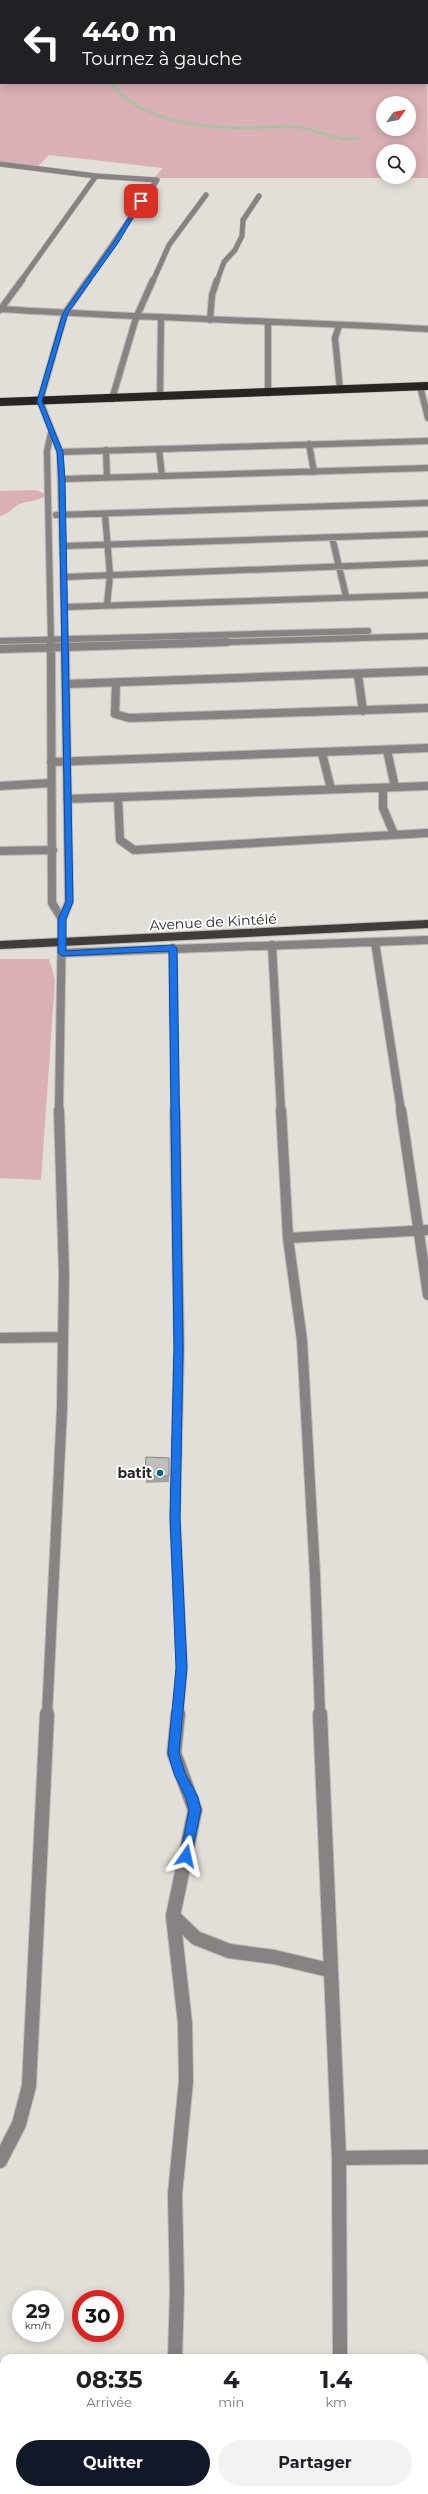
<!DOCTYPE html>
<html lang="fr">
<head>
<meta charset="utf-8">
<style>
  :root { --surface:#fff; --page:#f2f2f2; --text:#202124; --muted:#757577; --accent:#111827 }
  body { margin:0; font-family:Montserrat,sans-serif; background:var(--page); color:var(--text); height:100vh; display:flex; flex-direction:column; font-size:15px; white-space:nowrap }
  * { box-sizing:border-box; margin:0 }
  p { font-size:13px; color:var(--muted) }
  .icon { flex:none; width:22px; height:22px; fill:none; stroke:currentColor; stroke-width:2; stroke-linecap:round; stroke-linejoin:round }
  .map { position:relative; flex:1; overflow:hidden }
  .drawer { position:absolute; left:0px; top:2354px; width:428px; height:140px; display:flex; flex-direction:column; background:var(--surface); border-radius:12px 12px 0 0; box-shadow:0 2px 10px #0003 }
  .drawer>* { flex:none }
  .banner { position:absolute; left:0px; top:0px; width:428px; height:84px; box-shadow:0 2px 10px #0003; background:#202124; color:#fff; overflow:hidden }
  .needle { width:26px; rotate:57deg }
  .buttons { position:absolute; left:376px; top:96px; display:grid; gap:8px }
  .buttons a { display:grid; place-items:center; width:40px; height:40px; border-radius:50%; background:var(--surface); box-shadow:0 2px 10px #0003; font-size:20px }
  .speed { position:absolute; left:12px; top:2290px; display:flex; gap:8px; font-size:20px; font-weight:700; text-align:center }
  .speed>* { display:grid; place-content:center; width:52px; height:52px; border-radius:50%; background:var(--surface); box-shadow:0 2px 10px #0003; line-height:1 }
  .speed small { font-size:10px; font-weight:400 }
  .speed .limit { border:6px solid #d22; background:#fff; color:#111 }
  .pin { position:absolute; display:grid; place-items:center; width:34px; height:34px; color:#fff; margin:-17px; border-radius:8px; box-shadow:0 2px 6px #0006 }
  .me { position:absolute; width:44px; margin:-22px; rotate:11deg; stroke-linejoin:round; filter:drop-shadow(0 0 3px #0008) }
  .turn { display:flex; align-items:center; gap:14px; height:84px; padding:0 16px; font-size:18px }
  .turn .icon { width:52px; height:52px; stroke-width:2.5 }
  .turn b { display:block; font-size:28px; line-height:34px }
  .eta { display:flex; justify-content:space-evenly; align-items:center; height:68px; text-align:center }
  .eta b { font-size:24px; font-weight:700; line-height:28px }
  .cta { display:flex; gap:8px; margin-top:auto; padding:8px 16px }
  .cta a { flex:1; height:46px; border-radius:24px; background:var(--accent); color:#fff; font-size:16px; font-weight:700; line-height:46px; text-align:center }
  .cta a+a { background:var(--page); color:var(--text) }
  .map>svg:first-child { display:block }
  .green { fill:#daafb6; fill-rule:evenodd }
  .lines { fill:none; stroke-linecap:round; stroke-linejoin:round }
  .stream { stroke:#a5c4a1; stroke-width:2.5 }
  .minor-far4-casing { stroke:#bdbab4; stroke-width:6 }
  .minor-far3-casing { stroke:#bdbab4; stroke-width:8 }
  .minor-far2-casing { stroke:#bdbab4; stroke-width:10 }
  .minor-far1-casing { stroke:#bdbab4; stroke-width:12 }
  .minor-casing { stroke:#bdbab4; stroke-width:16 }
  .major-casing { stroke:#bdbab4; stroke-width:10 }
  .highway-casing { stroke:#bdbab4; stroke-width:9 }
  .minor-far4 { stroke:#878382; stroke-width:5 }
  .minor-far3 { stroke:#878382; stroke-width:6 }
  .minor-far2 { stroke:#878382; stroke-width:8 }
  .minor-far1 { stroke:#878382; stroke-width:10 }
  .minor { stroke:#878382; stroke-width:14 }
  .major { stroke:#413c3a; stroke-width:8 }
  .highway { stroke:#292321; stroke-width:8 }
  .wall { fill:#a3a49e }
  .building { fill:#bebfb8; stroke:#858681 }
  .route { fill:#1a73e8; stroke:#114b97 }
  .poi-dot { fill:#0f6092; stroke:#fff; stroke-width:1.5 }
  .labels { text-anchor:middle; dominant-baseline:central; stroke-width:4; stroke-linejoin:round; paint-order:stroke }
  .street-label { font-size:14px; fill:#2a2826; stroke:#fff }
  .poi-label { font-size:14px; font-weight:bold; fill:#2a2826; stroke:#fff; text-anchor:end }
</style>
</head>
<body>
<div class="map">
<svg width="428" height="2494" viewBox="0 0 428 2494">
  <rect width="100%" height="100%" fill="#e2ded8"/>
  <path class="green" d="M61,0H428V35L427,1Z
    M0,49L1,83H427V61L428,178H154L163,168L49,155L37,167L0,162ZM383,103H409V129H383ZM383,151H409V177H383Z
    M36,490L47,495C39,502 25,500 16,506C9,511 10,513 0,516V491Z
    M0,959H49L55,980L41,1180L0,1178Z"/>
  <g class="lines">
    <path class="stream" d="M111,83C138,120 199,128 243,128C261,129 279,124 298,127C319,130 338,143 360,138"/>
    <g class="minor-far4-casing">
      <path id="minor-far4" d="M333,0L335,1
        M0,164L96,176L157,180
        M21,281L96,176
        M87,281L157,180
        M153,281L169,245L206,195
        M217,281L224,262L235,250L242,236L243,220L259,196"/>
    </g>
    <g class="minor-far3-casing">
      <path id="minor-far3" d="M0,309C143,318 285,321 428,329
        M0,310L22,280
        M210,320L212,295L217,280
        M268,322V393
        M339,326L335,338L340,390
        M420,386L428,418
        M160,397L161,319
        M112,399L136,318L153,280
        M309,444L314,472
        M159,449L162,476
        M106,450L107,478
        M60,452L428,441
        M62,479L428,468
        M105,514L110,575L107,605
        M56,515L428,503
        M332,537L346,596
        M64,546L428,534
        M64,577L428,563
        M66,607L428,595
        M0,641L368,631
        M51,643L47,451L51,433
        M65,643L60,452L40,401L65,313L88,280
        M194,643L428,636"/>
    </g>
    <g class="minor-far2-casing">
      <path id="minor-far2" d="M51,642L52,903L62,919
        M0,649L227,642
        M358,675L363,711
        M116,683L115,714L129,718L428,708
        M67,684L428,671
        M387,750L395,787
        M322,753L331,789
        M51,762L428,748
        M0,786L51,783
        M383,788V808L394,834
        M118,797L120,840L134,850L428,833
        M67,799L428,786
        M0,851L53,850
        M375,942L401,1111
        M272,945L281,1111
        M173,948L175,1111
        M62,953L428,940
        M59,1111L62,919L69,902L65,642"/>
    </g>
    <g class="minor-far1-casing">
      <path id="minor-far1" d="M175,1110L179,1347L175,1518L182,1668L178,1715
        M281,1110L288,1238L302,1340L315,1575L320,1715
        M401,1110L428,1295
        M288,1238L428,1230
        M0,1338L62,1337
        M47,1715L62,1409L64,1274L59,1110"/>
    </g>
    <g class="minor-casing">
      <path id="minor" d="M320,1714L339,2158L340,2358
        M173,1916L196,1938L229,1951L274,1957L329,1970
        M339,2158L428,2157
        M0,2161L19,2124L29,2086L47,1714
        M175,2358L177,2291L175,2194L186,2081L185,2023L173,1916L195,1810L174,1753L178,1714
        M165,2494L166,2490"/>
    </g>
    <g class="major-casing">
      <path id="major" d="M0,945L428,924"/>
    </g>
    <g class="highway-casing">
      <path id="highway" d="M0,402L428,386"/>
    </g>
    <use href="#minor-far4" class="minor-far4"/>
    <use href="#minor-far3" class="minor-far3"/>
    <use href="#minor-far2" class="minor-far2"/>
    <use href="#minor-far1" class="minor-far1"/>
    <use href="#minor" class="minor"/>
    <use href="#major" class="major"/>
    <use href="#highway" class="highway"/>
  </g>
  <path class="wall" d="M169,1458V1482L146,1483L145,1476Z"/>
  <path class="building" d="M146,1457L169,1458V1476H145Z"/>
  <path class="route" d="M139,200L143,201L118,243L68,313L42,401L63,452L65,479L73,902L66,919V951L173,945L177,948L183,1347L180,1518L187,1668L179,1753L185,1773L198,1797L201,1810L191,1856L186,1861L180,1856L189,1810L186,1798L174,1774L168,1753L176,1668L170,1518L174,1347L169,951L62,956L58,953V919L66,902L59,479L57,452L37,401L63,313L113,243Z"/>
  <circle class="poi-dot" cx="160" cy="1473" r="4"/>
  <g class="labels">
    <g class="street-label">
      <text transform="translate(213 922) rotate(-3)">Avenue de Kintélé</text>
    </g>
    <g class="poi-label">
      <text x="152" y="1473">batit</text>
    </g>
  </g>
</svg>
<div class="buttons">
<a><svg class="needle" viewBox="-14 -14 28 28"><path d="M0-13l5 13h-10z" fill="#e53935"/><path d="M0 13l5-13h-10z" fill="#757577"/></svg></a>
<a><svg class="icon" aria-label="search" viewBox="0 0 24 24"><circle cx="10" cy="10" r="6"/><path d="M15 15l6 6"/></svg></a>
</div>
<div class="speed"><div>29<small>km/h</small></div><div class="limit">30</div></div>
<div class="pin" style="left:141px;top:201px;background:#d93025"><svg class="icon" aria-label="arrive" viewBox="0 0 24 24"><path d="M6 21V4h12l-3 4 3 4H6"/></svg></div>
<svg class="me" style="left:186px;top:1856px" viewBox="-20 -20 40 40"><path d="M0-17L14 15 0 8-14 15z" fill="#1a73e8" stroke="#fff" stroke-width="4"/></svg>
<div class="banner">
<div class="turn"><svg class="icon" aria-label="left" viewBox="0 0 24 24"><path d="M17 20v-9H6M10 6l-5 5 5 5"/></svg><div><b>440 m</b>Tournez à gauche</div></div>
</div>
<section class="drawer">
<div class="eta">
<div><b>08:35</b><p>Arrivée</p></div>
<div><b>4</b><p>min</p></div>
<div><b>1.4</b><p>km</p></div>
</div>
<div class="cta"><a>Quitter</a><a>Partager</a></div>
</section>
</div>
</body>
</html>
